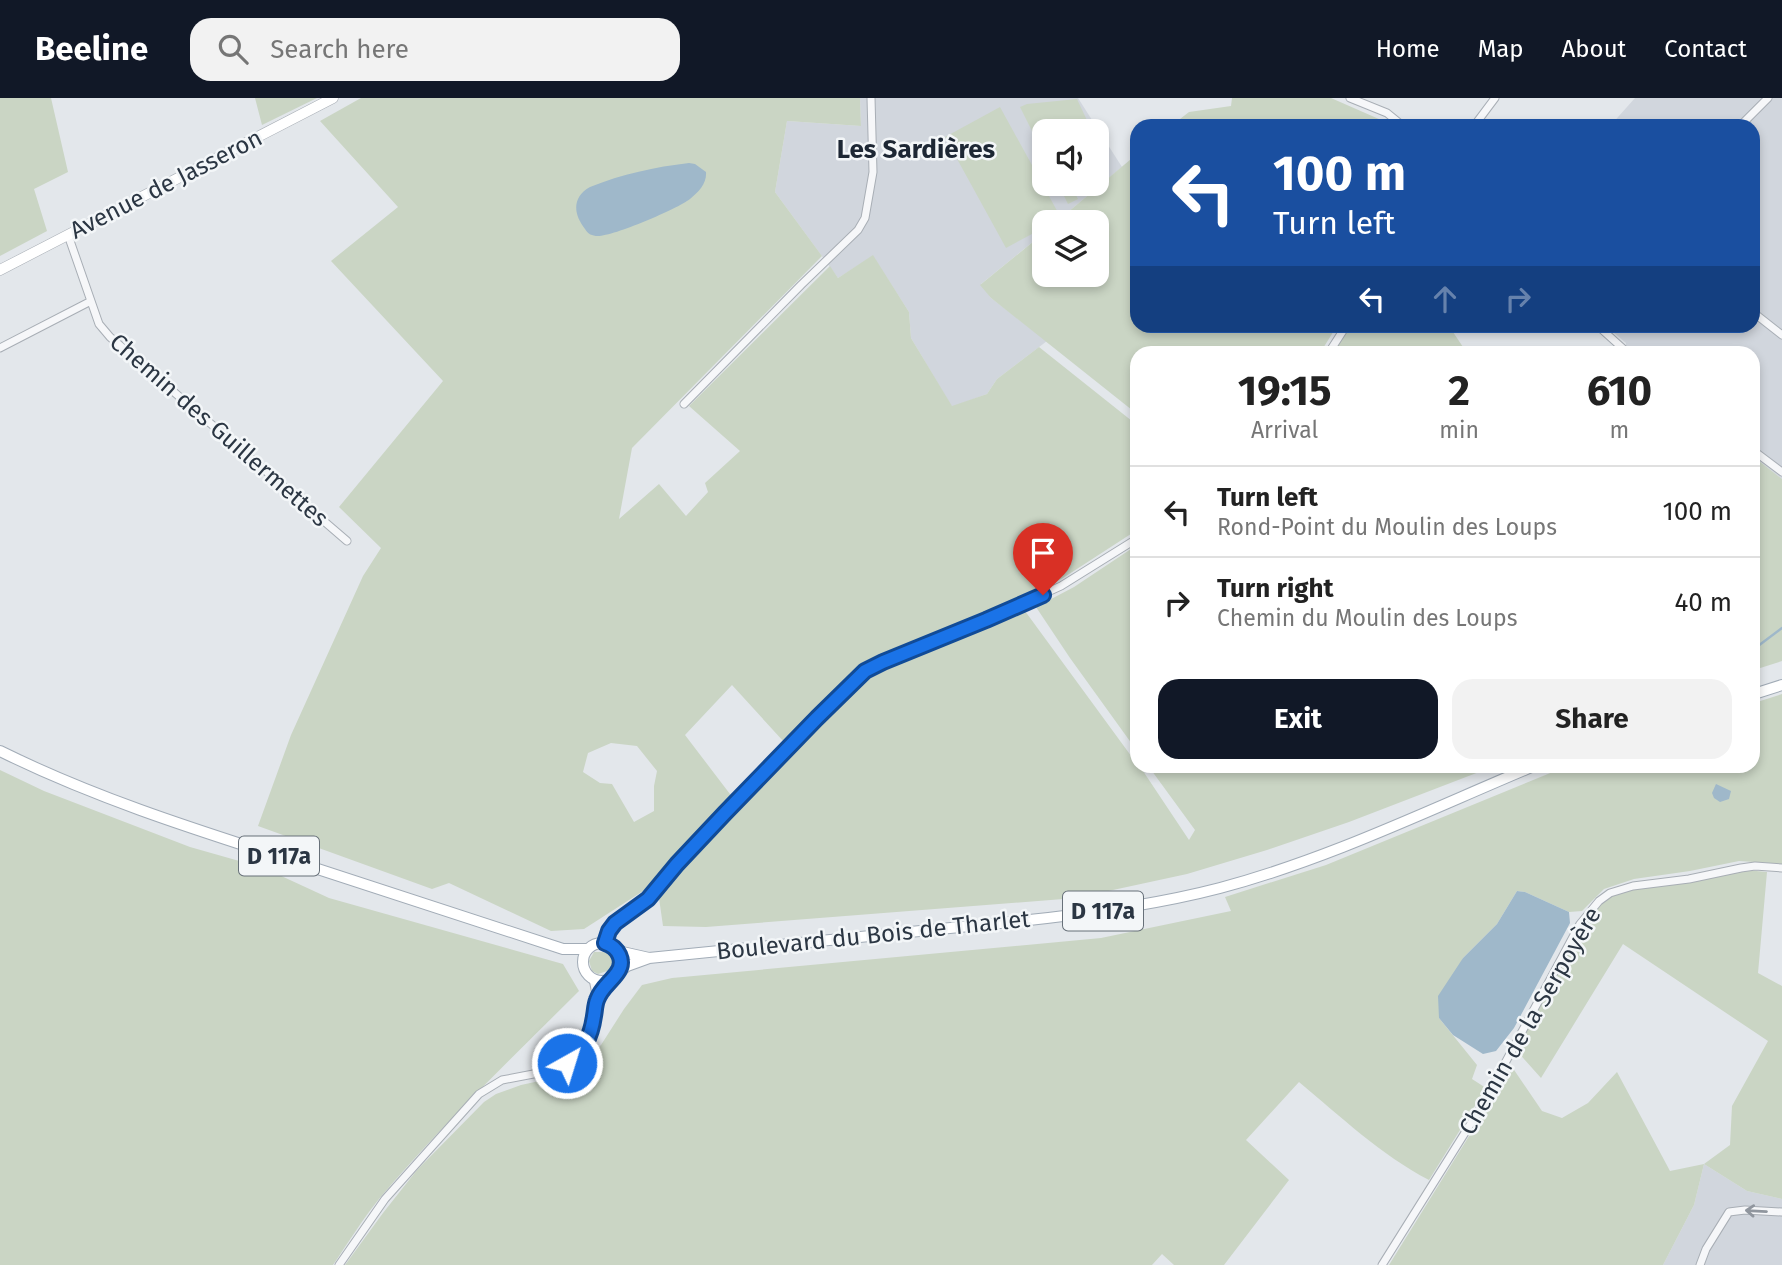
<!DOCTYPE html>
<html lang="en">
<head>
<meta charset="utf-8">
<style>
  :root { --surface:#fff; --page:#f2f2f2; --text:#222; --muted:#767676; --line:#e0e0e0; --accent:#111827 }
  body { margin:0; font-family:"Fira Sans",sans-serif; background:var(--page); color:var(--text); height:100vh; display:flex; flex-direction:column; font-size:26px; white-space:nowrap }
  * { box-sizing:border-box; margin:0 }
  p { font-size:23px; color:var(--muted) }
  .icon { flex:none; width:38px; height:38px; fill:none; stroke:currentColor; stroke-width:2; stroke-linecap:round; stroke-linejoin:round }
  .map { position:relative; flex:1; overflow:hidden }
  .details { position:absolute; left:1130px; top:248px; width:630px; height:427px; display:flex; flex-direction:column; background:var(--surface); border-radius:21px; box-shadow:0 4px 10px #0003 }
  .details>* { flex:none }
  .banner { position:absolute; left:1130px; top:21px; width:630px; height:214px; border-radius:21px; box-shadow:0 4px 10px #0003; background:#1a4fa0; color:#fff; overflow:hidden }
  .buttons { position:absolute; left:1032px; top:21px; display:grid; gap:14px }
  .buttons a { display:grid; place-items:center; width:77px; height:77px; border-radius:14px; background:var(--surface); box-shadow:0 4px 10px #0003; font-size:35px }
  .pin { position:absolute; display:grid; place-items:center; width:60px; height:60px; color:#fff; margin:-72px -30px; border-radius:50% 50% 50% 0; rotate:-45deg; box-shadow:0 0 7px #0007 }
  .pin .icon { rotate:45deg }
  .me { position:absolute; width:77px; margin:-38px; rotate:39deg; stroke-linejoin:round; filter:drop-shadow(0 0 5px #0008) }
  .turn { display:flex; align-items:center; gap:24px; height:147px; padding:0 28px; font-size:32px }
  .turn .icon { width:91px; height:91px; stroke-width:2.5 }
  .turn b { display:block; font-size:49px; line-height:60px }
  .lanes { display:flex; align-items:center; height:66px; padding:0 28px; background:#0003; justify-content:center; gap:35px; direction:ltr }
  .lanes .off { opacity:.35 }
  .eta { display:flex; justify-content:space-evenly; align-items:center; height:119px; text-align:center }
  .eta b { font-size:42px; font-weight:700; line-height:49px }
  .action { display:flex; gap:14px; margin-top:auto; padding:14px 28px }
  .action a { flex:1; height:80px; border-radius:21px; background:var(--accent); color:#fff; font-size:28px; font-weight:700; line-height:80px; text-align:center }
  .action a+a { background:var(--page); color:var(--text) }
  ul { padding:0; list-style:none }
  li { display:flex; align-items:center; gap:21px; height:91px; padding:0 28px; border-top:2px solid var(--line) }
  li div { flex:1 }
  li b { display:block; font-size:26px }
  li em { font-style:normal }
  header { display:flex; align-items:center; gap:42px; box-sizing:border-box; height:98px; padding:0 35px; background:var(--accent); color:#fff }
  header strong { font-size:33px }
  nav { display:flex; gap:38px; margin-inline-start:auto; font-size:24px }
  .search { width:490px; height:63px; background:var(--page); display:flex; align-items:center; gap:18px; box-sizing:border-box; padding:0 24px; border-radius:21px; color:var(--muted); font-size:26px }
  .map>svg:first-child { display:block }
  .built { fill:#d1d6dd; fill-rule:evenodd }
  .green { fill:#cad5c4; fill-rule:evenodd }
  .water { fill:#9fb8ca }
  .lines { fill:none; stroke-linecap:round; stroke-linejoin:round }
  .stream { stroke:#9fb8ca; stroke-width:2.5 }
  .minor-casing { stroke:#a8aeb5; stroke-width:9 }
  .secondary-casing { stroke:#a8aeb5; stroke-width:11 }
  .primary-casing { stroke:#a2acb7; stroke-width:12 }
  .minor { stroke:#f6f7f9; stroke-width:7 }
  .secondary { stroke:#fff; stroke-width:10 }
  .primary { stroke:#fff; stroke-width:10 }
  .oneway { stroke:#90969e }
  .route-casing { stroke:#114b97; stroke-width:18 }
  .route { stroke:#1a73e8; stroke-width:12 }
  .labels { text-anchor:middle; dominant-baseline:central; stroke-width:5; stroke-linejoin:round; paint-order:stroke }
  .shield { fill:#f3f6f8; stroke:#677079; stroke-width:2 }
  .shield-label { font-size:23px; font-weight:bold; fill:#2b3643 }
  .street-label { font-size:24px; fill:#2b3643; stroke:#f3f6f8 }
  .neighbourhood-label { font-size:26px; font-weight:bold; fill:#1d2734; stroke:#f3f6f8 }
</style>
</head>
<body>
<header>
<strong>Beeline</strong>
<div class="search"><svg class="icon" aria-label="search" viewBox="0 0 24 24"><circle cx="10" cy="10" r="6"/><path d="M15 15l6 6"/></svg>Search here</div>
<nav><a>Home</a><a>Map</a><a>About</a><a>Contact</a></nav>
</header>
<div class="map">
<svg width="1782" height="1167" viewBox="0 0 1782 1167">
  <rect width="100%" height="100%" fill="#e3e7eb"/>
  <path class="built" d="M860,0H1078L1122,69L1056,124H1045V134L981,186L991,200L1047,243L997,281L987,296L952,309L911,240L909,214L873,158L838,180L775,94L787,23L861,28ZM1045,33H1097V86H1045Z
    M1635,0H1782V381L1754,359V256L1626,255V245L1606,228H1754V28H1610Z
    M1704,1066L1747,1093L1782,1101V1167H1663L1694,1107Z"/>
  <path class="green" d="M0,0H51L68,74L34,91L47,133L0,158Z
    M255,0H317L262,27Z
    M361,0H860L861,28L787,23L775,94L822,158L632,350L619,421L659,386L686,418L708,394L705,385L740,353L689,308L830,168L838,180L873,157L909,214L911,240L952,308L987,296L997,281L1039,249L1137,327V432L1063,480L1023,499L891,555L862,571L784,644L732,587L685,637L733,700L702,728L643,793L584,831L551,833L449,785L432,791L258,728L291,637L363,478L381,450L339,409L443,283L331,163L398,109L320,23ZM611,645L637,648L657,673L654,688V713L634,724L612,686L600,685L583,674L588,655Z
    M1232,0H1331L1388,25L1391,28H1171L1189,14L1231,8Z
    M1077,1L1092,33H1045V59L1020,9L1027,6Z
    M1000,9L1061,120L1137,56L1138,228H1337L1320,255L1138,256L1137,316L991,200L980,187L1045,134V177H1097V124H1056L1057,122L1054,124H1045V129L1006,150L945,39Z
    M1058,86H1070L1078,101L1068,106Z
    M1350,228H1449L1467,255L1333,256Z
    M1754,359L1782,381V563L1754,572Z
    M1137,447V653L1070,560L1036,509L1074,489Z
    M1025,513L1137,666L1138,668L1140,669L1143,673L1189,742L1195,732L1149,669H1492L1349,724L1267,752L1187,776L1076,800L706,829L663,828L659,800L710,738L870,573Z
    M1782,596V766L1739,763L1690,773L1634,781L1604,791L1582,813L1569,814L1525,794L1517,793L1497,826L1463,860L1439,920L1477,967L1472,981L1486,990L1429,1082C1381,1057 1340,1018 1299,984L1246,1042L1289,1082L1224,1167H1174L1162,1156L1152,1167H345L383,1115L417,1072L484,1004L496,996L521,987L567,977L601,947L624,911L642,887L672,880L1101,840L1231,813L1225,799L1326,767L1565,669L1754,668V605Z
    M0,672L44,693L190,749L264,770L329,800L563,866L579,893C511,961 441,1027 379,1101C362,1122 348,1145 333,1167H0Z
    M1746,772L1767,774L1758,875L1782,888V1101L1747,1093L1704,1066L1694,1107L1663,1167H1389L1497,993L1510,966L1542,1013L1562,1020L1588,1005L1617,974L1670,1073L1704,1066L1730,1047L1732,1008L1768,943L1623,846L1541,980L1516,952L1585,824L1600,805L1609,798L1637,790L1702,782Z
    M594,854C606,854 621,853 613,871L598,876L592,873L589,863Z"/>
  <path class="water" d="M689,65L695,66L706,74C707,85 699,94 690,101C677,111 614,138 598,138C592,138 588,136 585,131C573,116 572,99 590,89C622,76 655,69 689,65Z
    M1716,686L1731,693L1729,701L1720,704L1714,700L1712,695Z
    M1517,793L1525,794L1569,814L1570,825L1514,930L1496,953L1483,956L1453,937L1439,920L1438,898L1463,860L1497,826Z"/>
  <g class="lines">
    <path class="stream" d="M1754,551L1782,530"/>
    <g class="minor-casing">
      <path id="minor" d="M1350,0L1387,15L1403,28
        M1474,28L1495,0
        M1740,28L1768,0
        M68,137L99,226L110,239L347,443
        M1754,215L1782,237
        M1598,228L1629,256
        M0,250L91,203
        M1328,256L1346,228
        M684,306L801,187L858,132L865,120L873,74L871,0
        M1754,353L1782,374
        M605,845L609,833L615,825L648,801L706,734L817,620L865,573L883,564L986,522L1061,488L1138,440
        M597,901L610,881
        M339,1167L385,1101L479,996L502,982L549,973L567,965L578,957L587,945L595,917L597,901L593,881
        M1382,1167L1483,1006L1580,826L1599,803L1610,795L1633,788L1689,781L1741,770L1755,768L1782,770
        M1700,1167L1706,1151L1729,1114L1745,1112L1782,1114"/>
    </g>
    <g class="secondary-casing">
      <path id="secondary" d="M0,172L333,0"/>
    </g>
    <g class="primary-casing">
      <path id="primary" d="M1754,596L1782,587
        M0,653C91,698 187,729 284,760C377,790 470,820 563,851H588
        M583 864a19 19 0 1 1 38 0a19 19 0 1 1-38 0Z
        M618,853L649,860
        M617,876L627,868L649,860L1020,823C1088,816 1155,807 1220,790C1329,761 1431,711 1534,668"/>
    </g>
    <use href="#minor" class="minor"/>
    <use href="#secondary" class="secondary"/>
    <use href="#primary" class="primary"/>
  </g>
  <defs><path id="oneway-shaft" d="M-6 0H5M1.5-3L5.5 0L1.5 3" fill="none" stroke-width="1.6" stroke-linecap="round" stroke-linejoin="round" transform="scale(1.75)"/></defs>
  <use class="oneway" href="#oneway-shaft" transform="translate(1756 1113) rotate(-177)"/>
  <g class="lines">
    <g class="route-casing">
      <path id="route" d="M567,965C584,953 591,939 594,918C595,913 595,907 597,902C601,890 611,884 617,875C626,863 618,849 605,845L609,833L615,825L648,801L677,766L725,715L817,620L865,573L883,564L986,522L1043,497"/>
    </g>
    <use href="#route" class="route"/>
  </g>
  <g class="labels">
    <g class="shield">
      <rect x="239" y="738.5" width="80" height="39" rx="5"/>
      <rect x="1063" y="793.5" width="80" height="39" rx="5"/>
    </g>
    <g class="shield-label">
      <text x="279" y="758">D 117a</text>
      <text x="1103" y="813">D 117a</text>
    </g>
    <g class="street-label">
      <text transform="translate(166 86) rotate(-27)">Avenue de Jasseron</text>
      <text transform="translate(219 332) rotate(41)">Chemin des Guillermettes</text>
      <text transform="translate(873 837) rotate(-6)">Boulevard du Bois de Tharlet</text>
      <text transform="translate(1530 923) rotate(-60)">Chemin de la Serpoyère</text>
    </g>
    <g class="neighbourhood-label">
      <text x="916" y="51">Les Sardières</text>
    </g>
  </g>
</svg>
<div class="buttons">
<a><svg class="icon" aria-label="sound" viewBox="0 0 24 24"><path d="M4 9h4l5-4v14l-5-4H4zM17 9q2 3 0 6"/></svg></a>
<a><svg class="icon" aria-label="layers" viewBox="0 0 24 24"><path d="M12 4l9 5-9 5-9-5zM3 14l9 5 9-5"/></svg></a>
</div>
<div class="pin" style="left:1043px;top:497px;background:#d93025"><svg class="icon" aria-label="arrive" viewBox="0 0 24 24"><path d="M6 21V4h12l-3 4 3 4H6"/></svg></div>
<svg class="me" style="left:567px;top:965px" viewBox="-20 -20 40 40"><circle r="17" fill="#1a73e8" stroke="#fff" stroke-width="3"/><path d="M0-11L8 9 0 5-8 9z" fill="#fff"/></svg>
<div class="banner">
<div class="turn"><svg class="icon" aria-label="left" viewBox="0 0 24 24"><path d="M17 20v-9H6M10 6l-5 5 5 5"/></svg><div><b>100 m</b>Turn left</div></div>
<div class="lanes"><svg class="icon" aria-label="left" viewBox="0 0 24 24"><path d="M17 20v-9H6M10 6l-5 5 5 5"/></svg><svg class="icon off" aria-label="ahead" viewBox="0 0 24 24"><path d="M12 20V5M6 11l6-6 6 6"/></svg><svg class="icon off" aria-label="right" viewBox="0 0 24 24"><path d="M7 20v-9h11M14 6l5 5-5 5"/></svg></div>
</div>
<section class="details">
<div class="eta">
<div><b>19:15</b><p>Arrival</p></div>
<div><b>2</b><p>min</p></div>
<div><b>610</b><p>m</p></div>
</div>
<ul>
<li><svg class="icon" aria-label="left" viewBox="0 0 24 24"><path d="M17 20v-9H6M10 6l-5 5 5 5"/></svg><div><b>Turn left</b><p>Rond-Point du Moulin des Loups</p></div><em>100 m</em></li>
<li><svg class="icon" aria-label="right" viewBox="0 0 24 24"><path d="M7 20v-9h11M14 6l5 5-5 5"/></svg><div><b>Turn right</b><p>Chemin du Moulin des Loups</p></div><em>40 m</em></li>
</ul>
<div class="action"><a>Exit</a><a>Share</a></div>
</section>
</div>
</body>
</html>
